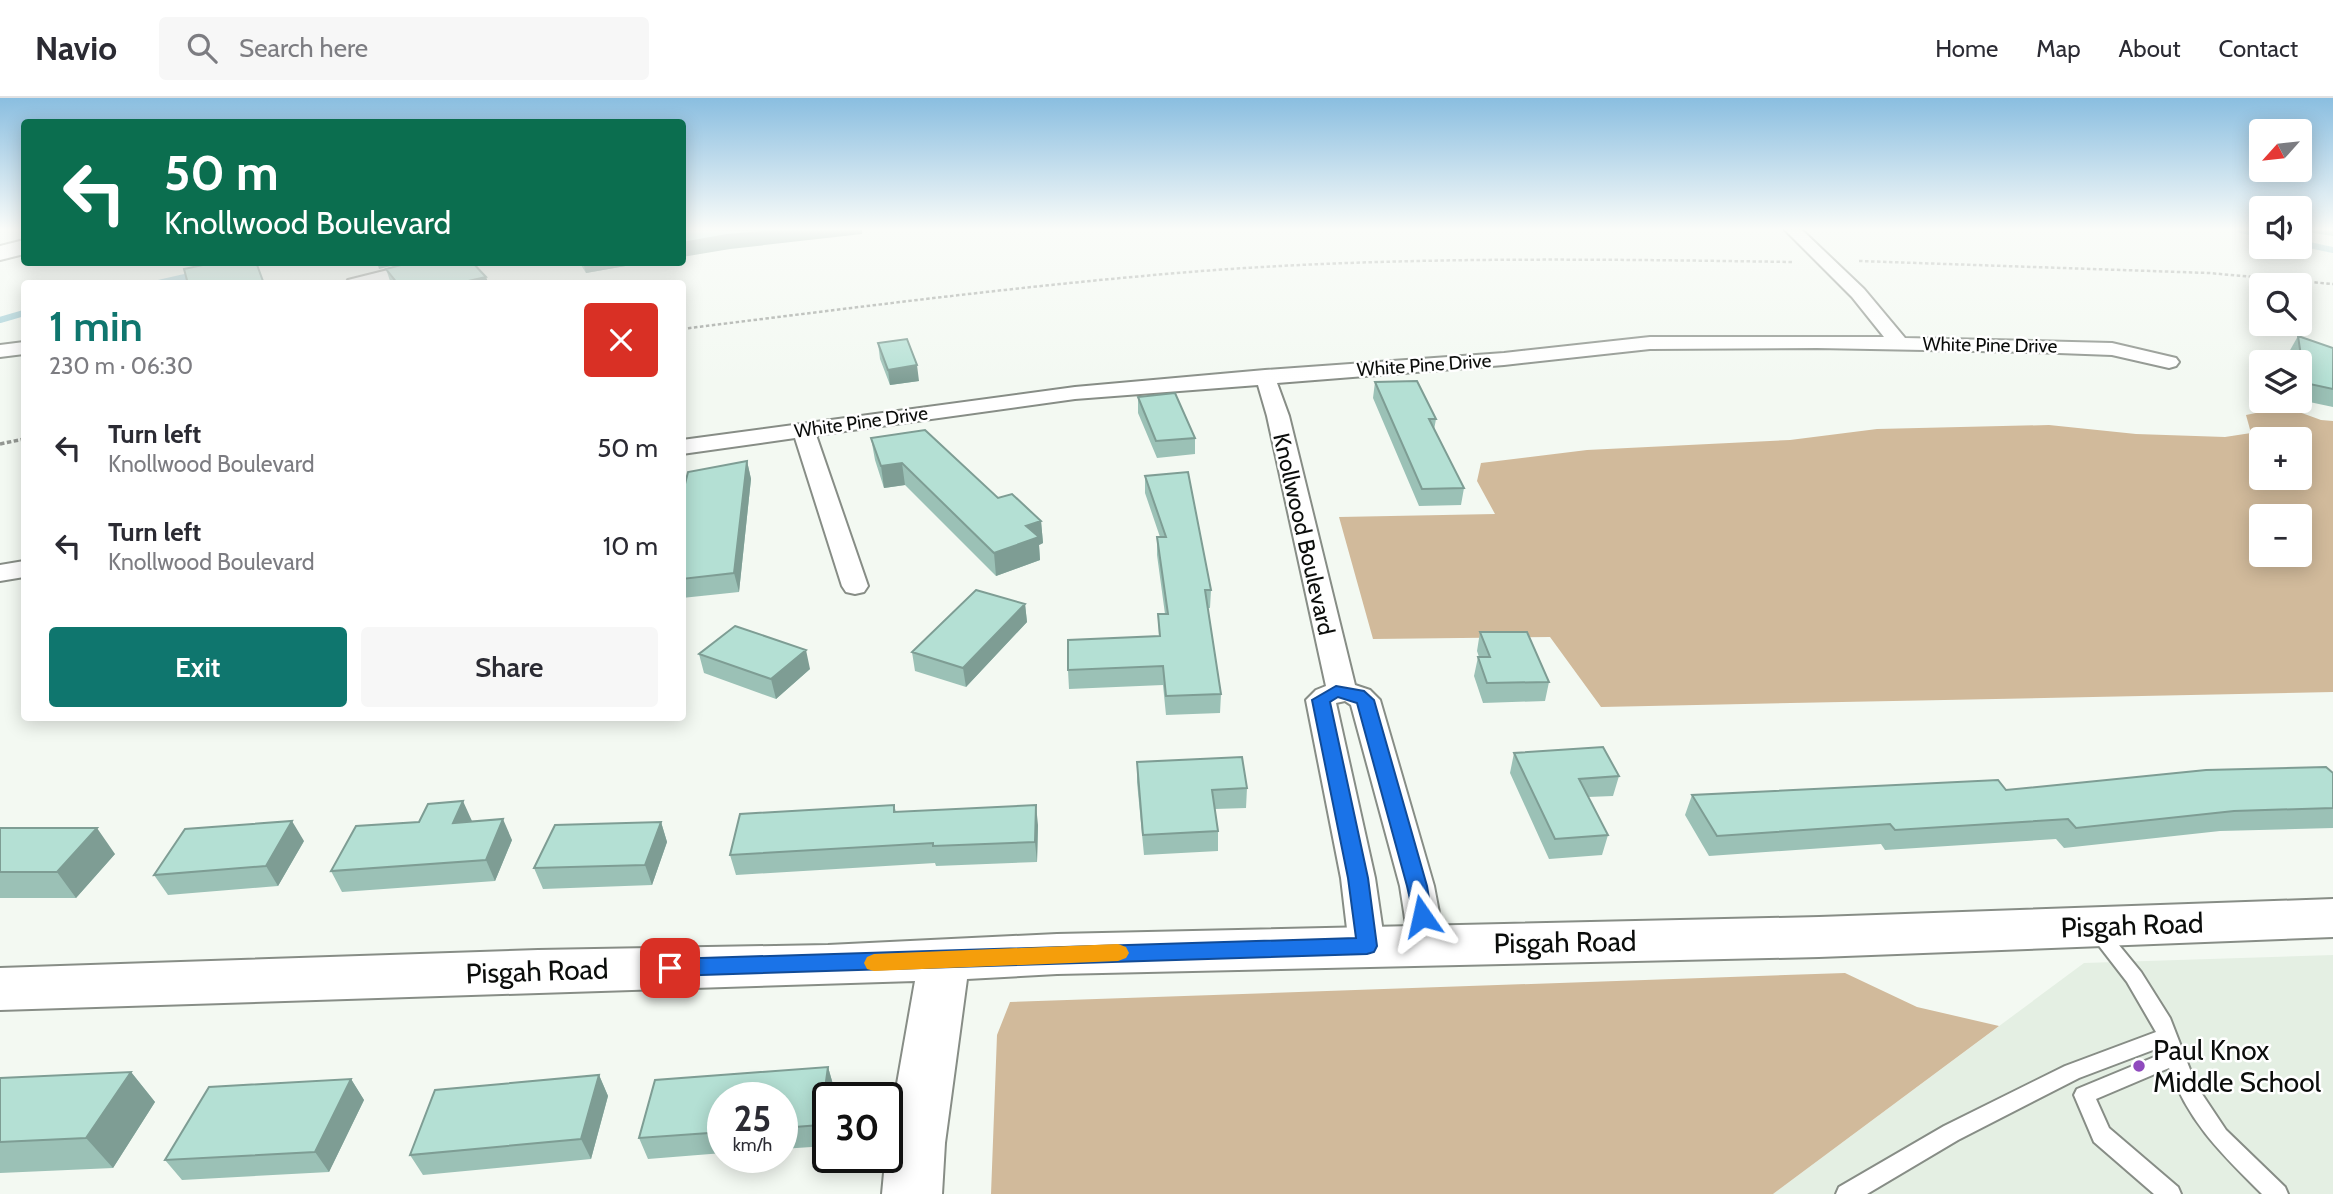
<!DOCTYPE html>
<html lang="en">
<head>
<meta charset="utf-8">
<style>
  :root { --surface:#fff; --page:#f7f7f7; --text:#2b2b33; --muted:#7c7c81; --line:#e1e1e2; --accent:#0f766e }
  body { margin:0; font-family:Cabin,sans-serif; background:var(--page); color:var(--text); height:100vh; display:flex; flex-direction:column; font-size:26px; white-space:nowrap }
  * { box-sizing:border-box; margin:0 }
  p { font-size:23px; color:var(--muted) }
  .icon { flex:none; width:38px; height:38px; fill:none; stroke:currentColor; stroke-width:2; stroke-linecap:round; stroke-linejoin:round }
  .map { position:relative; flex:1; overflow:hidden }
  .sheet { position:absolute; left:21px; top:182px; width:665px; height:441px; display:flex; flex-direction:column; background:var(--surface); border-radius:7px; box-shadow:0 4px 18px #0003 }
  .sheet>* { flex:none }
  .guide { position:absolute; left:21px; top:21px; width:665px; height:147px; border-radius:7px; box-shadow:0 4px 18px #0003; background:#0b6e4f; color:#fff; overflow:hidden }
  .needle { width:46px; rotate:243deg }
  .fabs { position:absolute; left:2249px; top:21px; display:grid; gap:14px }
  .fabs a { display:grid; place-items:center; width:63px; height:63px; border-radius:7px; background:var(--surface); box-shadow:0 4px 18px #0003; font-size:35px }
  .speed { position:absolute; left:707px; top:984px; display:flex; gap:14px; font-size:35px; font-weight:700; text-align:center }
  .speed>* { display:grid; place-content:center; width:91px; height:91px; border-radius:50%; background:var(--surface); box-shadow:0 4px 18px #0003; line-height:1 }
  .speed small { font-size:18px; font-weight:400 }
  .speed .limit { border:4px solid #111; border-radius:10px; background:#fff; color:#111 }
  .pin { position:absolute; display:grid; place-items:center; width:60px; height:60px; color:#fff; margin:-30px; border-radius:14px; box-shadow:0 4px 10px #0006 }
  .me { position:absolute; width:77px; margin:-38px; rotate:349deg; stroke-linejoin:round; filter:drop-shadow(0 0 5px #0008) }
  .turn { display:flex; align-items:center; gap:24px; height:147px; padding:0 28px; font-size:32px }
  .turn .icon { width:91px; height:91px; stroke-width:2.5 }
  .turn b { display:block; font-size:49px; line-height:60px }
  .round { display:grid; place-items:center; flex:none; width:74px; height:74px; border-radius:7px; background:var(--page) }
  .head { display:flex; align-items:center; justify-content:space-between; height:119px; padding:0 28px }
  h1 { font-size:42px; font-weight:600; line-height:52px; color:var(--accent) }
  .button { display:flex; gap:14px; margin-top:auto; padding:14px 28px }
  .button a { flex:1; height:80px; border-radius:7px; background:var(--accent); color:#fff; font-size:28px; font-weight:600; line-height:80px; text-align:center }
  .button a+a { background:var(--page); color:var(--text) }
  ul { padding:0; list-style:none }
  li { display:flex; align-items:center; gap:21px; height:98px; padding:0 28px }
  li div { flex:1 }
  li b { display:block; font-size:26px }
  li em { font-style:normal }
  header { display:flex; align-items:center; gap:42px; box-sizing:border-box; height:98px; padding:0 35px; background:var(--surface); border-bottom:2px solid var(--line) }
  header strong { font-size:33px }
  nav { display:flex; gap:38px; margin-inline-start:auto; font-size:24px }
  .search { width:490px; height:63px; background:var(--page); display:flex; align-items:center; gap:18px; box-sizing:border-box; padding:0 24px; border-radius:7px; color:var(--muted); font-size:26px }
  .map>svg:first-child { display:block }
  .built { fill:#e4efe3 }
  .forest { fill:#d1ba9b; fill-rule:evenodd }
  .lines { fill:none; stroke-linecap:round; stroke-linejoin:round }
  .stream { stroke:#9dccd4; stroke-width:6 }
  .lane-casing { stroke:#878d86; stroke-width:4 }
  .street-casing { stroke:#878d86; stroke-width:4 }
  .secondary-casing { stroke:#878d86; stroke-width:4 }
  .path-far1 { stroke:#939792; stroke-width:2.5; stroke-dasharray:3.5 2.5; stroke-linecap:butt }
  .path { stroke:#939792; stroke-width:3.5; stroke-dasharray:4.5 2.5; stroke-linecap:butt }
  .lane { fill:#fff; fill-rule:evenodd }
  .street { fill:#fff; fill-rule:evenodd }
  .secondary { fill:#fff; fill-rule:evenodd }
  .wall { fill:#9bc1b6 }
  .shaded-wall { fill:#7e9d94 }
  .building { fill:#b4e0d4; stroke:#7e9d94; stroke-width:2 }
  .route { fill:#1a73e8; stroke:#114b97; stroke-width:2 }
  .slow { fill:#f59e0b }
  .poi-dot { fill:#8f4abd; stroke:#fff; stroke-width:2.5 }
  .labels { text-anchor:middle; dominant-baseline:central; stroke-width:5; stroke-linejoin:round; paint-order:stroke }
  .far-street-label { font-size:19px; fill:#0b0d0b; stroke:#fff }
  .street-label { font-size:23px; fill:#0b0d0b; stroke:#fff }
  .near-street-label { font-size:28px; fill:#0b0d0b; stroke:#fff }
  .near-poi-label { font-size:28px; fill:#0b0d0b; stroke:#fff; text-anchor:start }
</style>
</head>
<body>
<header>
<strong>Navio</strong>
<div class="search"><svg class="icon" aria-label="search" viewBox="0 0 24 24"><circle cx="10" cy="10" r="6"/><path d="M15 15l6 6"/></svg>Search here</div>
<nav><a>Home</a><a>Map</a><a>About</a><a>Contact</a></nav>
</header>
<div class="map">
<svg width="2333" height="1096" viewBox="0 0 2333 1096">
  <rect width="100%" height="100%" fill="#f3f9f2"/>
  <path class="built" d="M2333,857V1096H1773L2084,865Z"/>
  <path class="forest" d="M2285,309L2321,322L2333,323V594L1601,609L1550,539L1373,541L1339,419L1495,416L1477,383L1481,365L1587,352L1790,342L1877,331L2049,327L2136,336L2225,339L2251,335L2246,317ZM2261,341H2300V380H2261ZM2261,418H2300V457H2261Z
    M1845,875L1917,909L1999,928L1773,1096H991L997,937L1010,904Z"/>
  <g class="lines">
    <path class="stream" d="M2240,132L2261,136
      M2300,145L2333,152
      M154,186L198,176
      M0,222L24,215"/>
    <g class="lane-casing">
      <path id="lane" d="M2099,828L2105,830L2141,874L2170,920L2196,987L2226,1032L2285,1089L2288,1096H2262C2222,1056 2189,1025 2169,970L2096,1001L2109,1030L2178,1089L2181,1096H2154L2094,1044L2074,997L2077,991L2164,955L2161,949L2079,980L1958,1042L1867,1096H1836L1839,1089L1944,1028L2065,968L2156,934L2127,884L2093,840L2090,835L2093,830Z"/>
    </g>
    <g class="street-casing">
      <path id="street" d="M1785,132H1802L1864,191L1905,240L2112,245L2176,260L2179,264L2176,268L2169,270L2112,257L2032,254L1817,250L1650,251L1504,267L1277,285L1289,318L1355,587L1370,592L1380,602L1434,788L1445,846L1440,856L1427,860L1414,856L1409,846L1400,788L1351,607L1345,603L1336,605L1375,780L1385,848L1380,858L1367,862L1354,858L1349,848L1341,780L1306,602L1316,592L1326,588L1267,318L1258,287L1075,301L816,337L868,488L864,494L855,496L846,494L842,488L795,340L682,356V342L1075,289L1265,272L1504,255L1650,239H1884L1852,199Z
        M420,164H451L449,168L377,186H346L348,182Z
        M24,244V256L0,259V247Z
        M24,463V479L0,483V467Z"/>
    </g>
    <g class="secondary-casing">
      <path id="secondary" d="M24,142V156L0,162V148Z
        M2333,801V839L1819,859L1057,876L967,881L945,1045L942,1096H882L887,1043L915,883L0,912V870L538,852L828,847L1057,836L1819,819Z"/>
    </g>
    <path class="path-far1" d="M1859,163L2209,175L2333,186
      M682,231C851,210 1019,188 1189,174C1390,158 1593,161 1794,164"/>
    <path class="path" d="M0,346L24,341"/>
    <use href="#lane" class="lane"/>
    <use href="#street" class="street"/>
    <use href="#secondary" class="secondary"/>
  </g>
  <path class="wall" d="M2300,132H2333V138L2300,133Z
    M579,164H648L586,175Z
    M386,171L489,186H391Z
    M2298,238L2333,250V309L2300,302V264H2291L2289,254Z
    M878,245L919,283L890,287L880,261Z
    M1375,284L1436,321L1434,332L1464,390L1461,407L1419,408L1373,300Z
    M1138,299L1195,340V356L1157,360L1138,315Z
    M871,340L998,400L1041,423L1043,445L1039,447L1040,462L996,478L905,387L884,390L875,362Z
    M747,363L751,381L739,494L682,500V398Z
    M1145,378L1211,492L1210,510H1208L1221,596L1220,615L1166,617L1163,587L1069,591L1068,572L1159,538L1158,516H1165L1157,457V439H1160L1145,395Z
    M1025,506L1027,524L966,589L915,573L912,554Z
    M1480,534L1549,584L1545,603L1483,605L1474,578L1478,559H1479L1477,553Z
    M699,556L810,571L776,601L704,575Z
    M1514,655L1619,678L1613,698L1588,699L1608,737L1602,757L1549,761L1510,675Z
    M1137,664L1247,690L1246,710L1215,711L1218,733V753L1144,757L1137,684Z
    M2333,675V730L2220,733L2064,750L2056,741L1885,752L1881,746L1709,758L1685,717L1692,697L2006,692Z
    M894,707L896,714L1038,727L1037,764L936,768L935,765L736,777L730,757Z
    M472,724L512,742L495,783L342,794L331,773Z
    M661,724L667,744L652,787L543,791L534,770Z
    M0,730L115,756L76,800H0Z
    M304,743L278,788L168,797L154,777Z
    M828,969L834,990L832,999H828V1034L826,1048L782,1051V999H723V1055L648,1061L639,1040L655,982Z
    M131,974L155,1004L113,1070L0,1075V980Z
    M599,977L608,998L591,1061L423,1077L410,1057Z
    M351,981L364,1002L329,1074L182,1082L165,1062Z"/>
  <path class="shaded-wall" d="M782,132H862V136L730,151L682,159V145L727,137Z
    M377,164H407L379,171Z
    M583,164H648L586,175Z
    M486,179L489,186H455Z
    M917,267L919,283L890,287L888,272Z
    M747,363L751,381L739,494L734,475Z
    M902,365L905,387L884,390L881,368Z
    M1041,423L1043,445L1039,447L1040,462L996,478L994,455L1026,428Z
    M1025,506L1027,524L966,589L963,570Z
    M806,552L810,571L776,601L771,581Z
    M463,703L472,723L453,725Z
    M1036,707L1038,727L1037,764L1035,744Z
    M503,721L512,742L495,783L486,762Z
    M292,723L304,743L278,788L266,768Z
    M661,724L667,744L652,787L645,767Z
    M97,730L115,756L76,800L57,774Z
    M828,969L834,990L832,999H828V1034L826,1048L820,1027Z
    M131,974L155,1004L113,1070L86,1040Z
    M599,977L608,998L591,1061L581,1041Z
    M351,981L364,1002L329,1074L315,1054Z"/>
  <path class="building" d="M682,132H782L727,137L682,145Z
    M217,164H256L264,186H188L184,171Z
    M412,164H472L486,179L455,186H398L386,171Z
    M2298,238L2333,250V291L2305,285Z
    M907,241L917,267L888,272L878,245Z
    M1417,283L1436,321H1429L1464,390L1422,391L1375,284Z
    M1175,295L1195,340L1156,343L1138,299Z
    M925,332L998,400L1012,396L1041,423L1026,428L1039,439L994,455L902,365L881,368L871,340Z
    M747,363L734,475L682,481V398L688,374Z
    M1188,374L1211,492H1205L1221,596L1166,598L1163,568L1068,572V542L1160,538L1158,516H1168L1157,439H1166L1145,378Z
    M976,492L1025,506L963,570L912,554Z
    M735,528L806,552L771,581L699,556Z
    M1480,534H1527L1549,584L1487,585L1478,559H1490Z
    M1603,649L1619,678L1579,681L1608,737L1555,741L1514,655Z
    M1242,659L1247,690L1212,692L1218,733L1143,737L1137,664Z
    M2326,669L2333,675V710L2234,713L2076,730L2068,721L1895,732L1890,726L1717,738L1692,697L1998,682L2006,692L2206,672Z
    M463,703L453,725L503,721L486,762L331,773L356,728L419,724L428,706Z
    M894,707V714L1036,707L1035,744L933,748V745L730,757L740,716Z
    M292,723L266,768L154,777L185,731Z
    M661,724L645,767L534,770L555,727Z
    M0,730H97L57,774H0Z
    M828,969L820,1027L782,1030V999H723V1034L639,1040L655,982Z
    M131,974L86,1040L0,1044V980Z
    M599,977L581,1041L410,1057L435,992Z
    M351,981L315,1054L165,1062L209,989Z"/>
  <linearGradient id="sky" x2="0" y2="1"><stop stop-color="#8abee0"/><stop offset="0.46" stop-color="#fafcf9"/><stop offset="1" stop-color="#fafcf9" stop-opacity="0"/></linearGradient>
  <rect width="2333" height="285" fill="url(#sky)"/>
  <path class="route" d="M1336,588L1364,593L1374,602L1427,788L1432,818L1429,823L1422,826L1415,823L1407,788L1357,605L1338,599L1330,604L1368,780L1377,848L1374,854L1367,856L670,878L662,876L659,870L662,864L670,861L1356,840L1348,780L1312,602Z"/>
  <path class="slow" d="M1118,846L1126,849L1129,855L1126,860L1118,863L874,873L867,871L864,865L867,859L874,856Z"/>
  <circle class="poi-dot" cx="2139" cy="968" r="7"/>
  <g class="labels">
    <g class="far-street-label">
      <text transform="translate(1990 247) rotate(1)">White Pine Drive</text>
      <text transform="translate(1424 267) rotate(-4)">White Pine Drive</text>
      <text transform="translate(861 324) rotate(-8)">White Pine Drive</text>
    </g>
    <g class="street-label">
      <text transform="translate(1304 436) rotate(77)">Knollwood Boulevard</text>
    </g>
    <g class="near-street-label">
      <text transform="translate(2132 827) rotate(-2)">Pisgah Road</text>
      <text transform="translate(1565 844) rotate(-1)">Pisgah Road</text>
      <text transform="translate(537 873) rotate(-2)">Pisgah Road</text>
    </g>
    <g class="near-poi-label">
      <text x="2153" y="952">Paul Knox<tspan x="2153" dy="32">Middle School</tspan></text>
    </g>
  </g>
</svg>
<div class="fabs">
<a><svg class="needle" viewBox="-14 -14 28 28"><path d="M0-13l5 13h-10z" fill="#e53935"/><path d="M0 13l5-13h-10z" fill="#7c7c81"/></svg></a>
<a><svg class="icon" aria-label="sound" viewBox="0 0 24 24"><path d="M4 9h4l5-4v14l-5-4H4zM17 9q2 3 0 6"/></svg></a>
<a><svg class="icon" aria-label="search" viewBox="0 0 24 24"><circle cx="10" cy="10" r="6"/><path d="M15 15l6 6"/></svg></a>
<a><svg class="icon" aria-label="layers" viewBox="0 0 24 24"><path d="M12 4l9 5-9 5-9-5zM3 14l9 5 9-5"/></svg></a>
<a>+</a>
<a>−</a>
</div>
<div class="speed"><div>25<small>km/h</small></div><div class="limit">30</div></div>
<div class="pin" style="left:670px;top:870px;background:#d93025"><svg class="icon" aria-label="arrive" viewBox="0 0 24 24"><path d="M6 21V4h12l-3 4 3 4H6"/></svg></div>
<svg class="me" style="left:1422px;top:818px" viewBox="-20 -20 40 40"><path d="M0-17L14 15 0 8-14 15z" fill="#1a73e8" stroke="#fff" stroke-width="4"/></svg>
<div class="guide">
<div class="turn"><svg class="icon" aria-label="left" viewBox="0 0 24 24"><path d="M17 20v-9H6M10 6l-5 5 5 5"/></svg><div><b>50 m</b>Knollwood Boulevard</div></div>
</div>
<section class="sheet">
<div class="head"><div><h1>1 min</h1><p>230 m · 06:30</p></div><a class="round" style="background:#d93025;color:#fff"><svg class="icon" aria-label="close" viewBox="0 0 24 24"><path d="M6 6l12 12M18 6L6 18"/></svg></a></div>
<ul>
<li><svg class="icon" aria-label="left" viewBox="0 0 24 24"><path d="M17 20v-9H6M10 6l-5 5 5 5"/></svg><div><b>Turn left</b><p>Knollwood Boulevard</p></div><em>50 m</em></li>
<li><svg class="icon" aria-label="left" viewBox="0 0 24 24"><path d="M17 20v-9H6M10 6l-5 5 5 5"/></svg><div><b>Turn left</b><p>Knollwood Boulevard</p></div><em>10 m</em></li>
</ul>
<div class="button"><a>Exit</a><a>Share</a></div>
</section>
</div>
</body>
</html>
